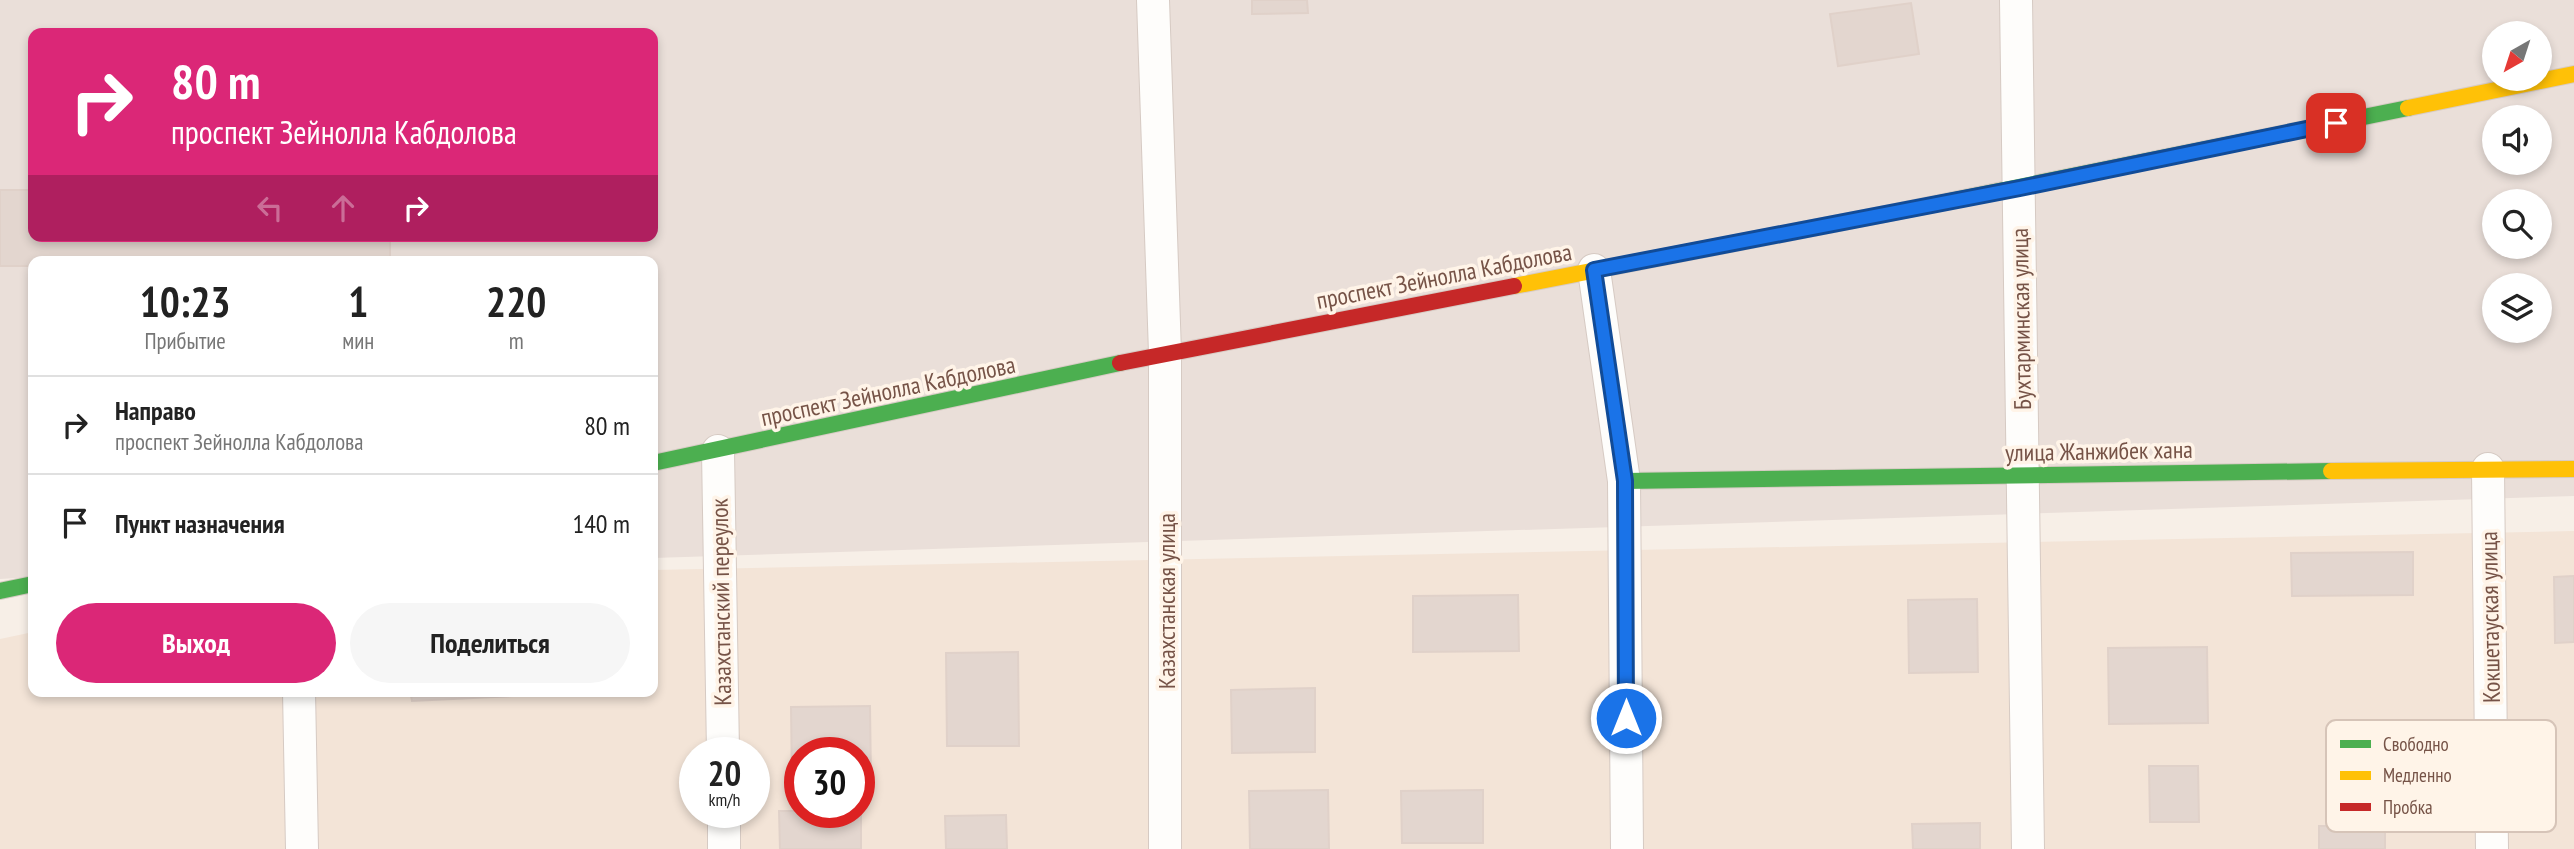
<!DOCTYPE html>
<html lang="ru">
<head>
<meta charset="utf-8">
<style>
  :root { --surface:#fff; --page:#f6f6f6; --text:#222; --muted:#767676; --line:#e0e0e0; --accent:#db2777 }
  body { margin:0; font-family:"PT Sans Narrow",sans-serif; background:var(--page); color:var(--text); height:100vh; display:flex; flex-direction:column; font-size:26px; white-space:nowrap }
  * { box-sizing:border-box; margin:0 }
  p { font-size:23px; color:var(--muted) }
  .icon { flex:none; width:38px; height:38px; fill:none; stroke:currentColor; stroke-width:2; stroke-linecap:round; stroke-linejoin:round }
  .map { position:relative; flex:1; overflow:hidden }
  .side { position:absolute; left:28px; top:256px; width:630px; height:441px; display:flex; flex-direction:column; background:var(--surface); border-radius:14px; box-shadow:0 4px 10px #0003 }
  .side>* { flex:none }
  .guide { position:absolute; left:28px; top:28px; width:630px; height:214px; border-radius:14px; box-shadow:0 4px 10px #0003; background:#db2777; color:#fff; overflow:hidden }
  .needle { width:46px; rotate:219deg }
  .buttons { position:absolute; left:2482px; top:21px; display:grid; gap:14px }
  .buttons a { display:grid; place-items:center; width:70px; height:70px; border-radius:50%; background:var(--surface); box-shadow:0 4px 10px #0003; font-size:35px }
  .speed { position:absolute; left:679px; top:737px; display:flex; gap:14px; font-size:35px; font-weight:700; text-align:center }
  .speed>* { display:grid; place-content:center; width:91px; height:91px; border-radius:50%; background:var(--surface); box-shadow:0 4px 10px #0003; line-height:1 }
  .speed small { font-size:18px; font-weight:400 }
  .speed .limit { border:10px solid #d22; background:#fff; color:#111 }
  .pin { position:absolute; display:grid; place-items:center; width:60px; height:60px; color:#fff; margin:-30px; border-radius:14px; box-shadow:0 4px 10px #0006 }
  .me { position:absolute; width:77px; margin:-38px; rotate:0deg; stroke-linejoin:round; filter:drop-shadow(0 0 5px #0008) }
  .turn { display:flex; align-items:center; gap:24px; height:147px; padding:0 28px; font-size:32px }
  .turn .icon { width:91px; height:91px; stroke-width:2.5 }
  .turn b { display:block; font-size:49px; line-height:60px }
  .lanes { display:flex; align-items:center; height:66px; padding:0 28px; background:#0003; justify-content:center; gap:35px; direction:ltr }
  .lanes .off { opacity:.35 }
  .eta { display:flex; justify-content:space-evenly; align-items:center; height:119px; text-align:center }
  .eta b { font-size:42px; font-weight:700; line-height:49px }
  .action { display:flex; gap:14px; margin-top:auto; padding:14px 28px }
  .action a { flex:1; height:80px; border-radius:42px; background:var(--accent); color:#fff; font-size:28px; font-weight:700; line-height:80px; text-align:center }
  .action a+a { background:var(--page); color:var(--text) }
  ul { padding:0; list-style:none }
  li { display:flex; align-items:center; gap:21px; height:98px; padding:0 28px; border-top:2px solid var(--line) }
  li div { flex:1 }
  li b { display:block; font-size:26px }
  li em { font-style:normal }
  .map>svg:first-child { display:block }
  .residential { fill:#f3e4d7; fill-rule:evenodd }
  .industrial { fill:#eadfd9; fill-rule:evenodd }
  .building { fill:#e3d6cf; stroke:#e0d1c9; stroke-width:2 }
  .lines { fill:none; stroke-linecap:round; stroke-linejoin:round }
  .street-casing { stroke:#d6cac3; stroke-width:34 }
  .fast-casing { stroke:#d7cbc4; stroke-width:18 }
  .slow-casing { stroke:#d7cbc4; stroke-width:18 }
  .jam-casing { stroke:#d7cbc4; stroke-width:18 }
  .street { stroke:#fefdfb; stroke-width:32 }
  .fast { stroke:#4caf50; stroke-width:16 }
  .slow { stroke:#ffc107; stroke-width:16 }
  .jam { stroke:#c62828; stroke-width:16 }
  .route-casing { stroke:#114b97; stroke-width:18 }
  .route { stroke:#1a73e8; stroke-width:12 }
  .labels { text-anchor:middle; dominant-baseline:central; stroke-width:7; stroke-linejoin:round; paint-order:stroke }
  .street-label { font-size:24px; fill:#765347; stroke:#fff4e8 }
  .key { fill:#fff4e8; stroke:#d6c4b8; stroke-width:2 }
  .key-label { font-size:19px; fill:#765347 }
</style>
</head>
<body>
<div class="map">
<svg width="2574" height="849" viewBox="0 0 2574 849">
  <rect width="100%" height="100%" fill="#f7efe7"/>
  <path class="residential" d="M2574,531V849H0V639L33,632V691H653V570ZM695,752H754V812H695ZM800,752H859V812H800Z"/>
  <path class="industrial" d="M0,0H2574V496L653,558V261H33V577L0,579ZM33,33H653V236H33ZM2494,33H2539V79H2494ZM2494,117H2539V163H2494ZM2494,201H2539V247H2494ZM2494,285H2539V331H2494Z"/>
  <path class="building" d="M1252,0H1307L1308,13L1252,14Z
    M1911,3L1919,54L1838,66L1830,14Z
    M0,190H33V236H390V261H33V266H0Z
    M2413,552V595L2292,596L2291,553Z
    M2574,576V642L2555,643L2554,577Z
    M1518,595L1519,651L1413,652V596Z
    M1977,599L1978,672L1909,673L1908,600Z
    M2207,647L2208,723L2109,724L2108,648Z
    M1018,652L1019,746H947L946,653Z
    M1315,688V752L1232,753L1231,690Z
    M410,691H616L412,701Z
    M870,706L871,780H859V752H800V781H792L791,707Z
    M2149,766H2198L2199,822H2150Z
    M1328,790L1329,849H1250L1249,791Z
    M1483,790V843H1402L1401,791Z
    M779,811H861V849H780Z
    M1006,815L1007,849H946L945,816Z
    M1980,823V849H1913L1912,824Z
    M2319,826H2385V849H2319Z"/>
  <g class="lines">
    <g class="street-casing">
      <path id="street" d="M1153,0L1165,353V849
        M2016,0L2028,849
        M1594,270L1624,481L1627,849
        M718,451L723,752
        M2488,469L2492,849
        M299,691L302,849
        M724,812V849"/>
    </g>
    <g class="fast-casing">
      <path id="fast" d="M1885,214L2408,108
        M653,463L1120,363
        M1624,481L2331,471
        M0,591L33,584"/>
    </g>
    <g class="slow-casing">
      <path id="slow" d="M2408,108L2574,74
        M1514,286L1885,214
        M2331,471L2574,469"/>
    </g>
    <g class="jam-casing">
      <path id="jam" d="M1120,363L1514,286"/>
    </g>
    <use href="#street" class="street"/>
    <use href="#fast" class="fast"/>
    <use href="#slow" class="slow"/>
    <use href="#jam" class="jam"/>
  </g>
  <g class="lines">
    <g class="route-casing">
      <path id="route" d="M1626,718L1625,481L1594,270L2020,188L2336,123"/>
    </g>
    <use href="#route" class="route"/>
  </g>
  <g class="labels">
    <g class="street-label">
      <text transform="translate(1444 276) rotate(-11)">проспект Зейнолла Кабдолова</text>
      <text transform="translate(2021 319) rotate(-91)">Бухтарминская улица</text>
      <text transform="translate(888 391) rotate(-12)">проспект Зейнолла Кабдолова</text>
      <text transform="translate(2099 451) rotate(-1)">улица Жанжибек хана</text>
      <text transform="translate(1166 601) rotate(-90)">Казахстанская улица</text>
      <text transform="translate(721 602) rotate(-91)">Казахстанский переулок</text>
      <text transform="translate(2490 617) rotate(-91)">Кокшетауская улица</text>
    </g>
  </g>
  <rect x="2326" y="720" width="230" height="112" rx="10" class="key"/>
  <rect x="2340" y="740" width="31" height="8" fill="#4caf50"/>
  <rect x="2340" y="771" width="31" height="9" fill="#ffc107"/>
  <rect x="2340" y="803" width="31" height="8" fill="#c62828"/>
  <g class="key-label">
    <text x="2383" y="751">Свободно</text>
    <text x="2383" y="782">Медленно</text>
    <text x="2383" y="814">Пробка</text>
  </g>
</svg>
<div class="buttons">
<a><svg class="needle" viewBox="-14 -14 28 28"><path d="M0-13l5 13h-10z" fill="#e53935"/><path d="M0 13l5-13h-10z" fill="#767676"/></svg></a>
<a><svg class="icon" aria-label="sound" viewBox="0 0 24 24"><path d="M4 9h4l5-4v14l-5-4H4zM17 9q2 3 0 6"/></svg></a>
<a><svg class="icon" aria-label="search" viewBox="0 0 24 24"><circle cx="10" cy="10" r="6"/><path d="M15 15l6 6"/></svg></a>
<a><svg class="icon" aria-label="layers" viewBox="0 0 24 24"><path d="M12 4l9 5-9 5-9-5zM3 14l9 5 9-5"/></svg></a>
</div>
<div class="speed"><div>20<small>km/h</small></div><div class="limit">30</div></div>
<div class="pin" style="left:2336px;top:123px;background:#d93025"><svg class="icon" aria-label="arrive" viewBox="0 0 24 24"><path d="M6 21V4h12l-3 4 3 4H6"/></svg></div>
<svg class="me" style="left:1626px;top:718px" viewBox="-20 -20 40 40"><circle r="17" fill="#1a73e8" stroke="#fff" stroke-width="3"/><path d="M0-11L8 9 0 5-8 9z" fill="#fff"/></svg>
<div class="guide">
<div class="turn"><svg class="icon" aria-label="right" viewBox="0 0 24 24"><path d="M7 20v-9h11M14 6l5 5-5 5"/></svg><div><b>80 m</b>проспект Зейнолла Кабдолова</div></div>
<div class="lanes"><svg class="icon off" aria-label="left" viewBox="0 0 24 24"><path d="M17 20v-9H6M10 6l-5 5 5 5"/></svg><svg class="icon off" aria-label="ahead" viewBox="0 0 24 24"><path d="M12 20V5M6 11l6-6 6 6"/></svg><svg class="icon" aria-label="right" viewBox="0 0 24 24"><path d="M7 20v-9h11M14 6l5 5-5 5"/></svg></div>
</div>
<section class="side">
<div class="eta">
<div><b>10:23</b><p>Прибытие</p></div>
<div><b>1</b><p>мин</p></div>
<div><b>220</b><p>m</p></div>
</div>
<ul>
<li><svg class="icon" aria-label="right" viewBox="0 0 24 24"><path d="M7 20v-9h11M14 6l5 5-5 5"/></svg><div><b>Направо</b><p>проспект Зейнолла Кабдолова</p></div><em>80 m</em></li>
<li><svg class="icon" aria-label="arrive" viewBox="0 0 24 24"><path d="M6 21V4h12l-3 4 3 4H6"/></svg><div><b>Пункт назначения</b></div><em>140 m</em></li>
</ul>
<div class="action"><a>Выход</a><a>Поделиться</a></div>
</section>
</div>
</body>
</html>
